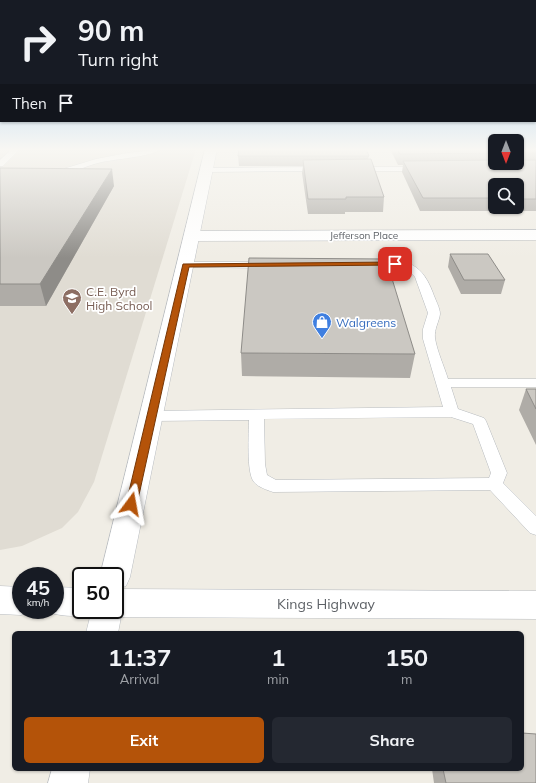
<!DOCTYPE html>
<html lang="en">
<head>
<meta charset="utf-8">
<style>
  :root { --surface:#171b24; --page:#242831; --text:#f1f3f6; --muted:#9ea1a6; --accent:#b45309 }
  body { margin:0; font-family:Mulish,sans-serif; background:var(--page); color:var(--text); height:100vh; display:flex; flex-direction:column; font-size:15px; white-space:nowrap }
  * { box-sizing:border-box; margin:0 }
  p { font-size:13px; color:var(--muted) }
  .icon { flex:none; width:22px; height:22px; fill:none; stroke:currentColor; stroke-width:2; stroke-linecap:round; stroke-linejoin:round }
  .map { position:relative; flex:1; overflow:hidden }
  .sheet { position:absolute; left:12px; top:631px; width:512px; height:140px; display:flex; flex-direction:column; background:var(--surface); border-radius:6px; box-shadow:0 1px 3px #0004 }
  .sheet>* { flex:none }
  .guide { position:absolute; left:0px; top:0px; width:536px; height:122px; box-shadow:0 1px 3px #0004; background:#171b24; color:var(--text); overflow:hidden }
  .needle { width:26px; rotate:180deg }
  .controls { position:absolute; left:488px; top:134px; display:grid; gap:8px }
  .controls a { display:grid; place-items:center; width:36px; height:36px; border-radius:6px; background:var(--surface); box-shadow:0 1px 3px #0004; font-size:20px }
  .speed { position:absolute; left:12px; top:567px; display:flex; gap:8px; font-size:20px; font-weight:700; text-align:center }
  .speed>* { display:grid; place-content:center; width:52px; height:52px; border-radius:50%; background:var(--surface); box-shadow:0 1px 3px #0004; line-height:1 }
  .speed small { font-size:10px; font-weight:400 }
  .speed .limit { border:2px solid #111; border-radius:6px; background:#fff; color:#111 }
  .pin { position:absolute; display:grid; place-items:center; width:34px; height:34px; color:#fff; margin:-17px; border-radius:8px; box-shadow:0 2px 6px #0006 }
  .me { position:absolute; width:44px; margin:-22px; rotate:13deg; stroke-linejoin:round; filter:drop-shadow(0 0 3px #0008) }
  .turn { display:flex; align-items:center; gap:14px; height:84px; padding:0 12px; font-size:18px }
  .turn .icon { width:52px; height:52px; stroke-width:2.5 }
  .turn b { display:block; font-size:28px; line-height:34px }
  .then { display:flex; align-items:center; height:38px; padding:0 12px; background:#0003; gap:8px; font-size:15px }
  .eta { display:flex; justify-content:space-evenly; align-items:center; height:68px; text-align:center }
  .eta b { font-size:24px; font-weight:700; line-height:28px }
  .cta { display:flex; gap:8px; margin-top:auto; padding:8px 12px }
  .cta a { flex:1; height:46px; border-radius:6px; background:var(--accent); color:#fff; font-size:16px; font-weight:700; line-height:46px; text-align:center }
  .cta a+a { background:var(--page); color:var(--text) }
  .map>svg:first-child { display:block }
  .education { fill:#e0dcd3 }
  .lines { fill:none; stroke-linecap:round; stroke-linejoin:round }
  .service-casing { stroke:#b7bbbf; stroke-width:1 }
  .minor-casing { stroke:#b7bbbf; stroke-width:1 }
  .secondary-casing { stroke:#b8bcc1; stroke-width:1 }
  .service { fill:#fff; fill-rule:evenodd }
  .minor { fill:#fff; fill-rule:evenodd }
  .secondary { fill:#fff; fill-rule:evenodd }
  .wall { fill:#afaca7; fill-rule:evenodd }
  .shaded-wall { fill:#8e8c88 }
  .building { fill:#cbc8c2; stroke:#8e8c88 }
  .route { fill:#b45309; stroke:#753606 }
  .labels { text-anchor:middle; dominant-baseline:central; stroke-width:3.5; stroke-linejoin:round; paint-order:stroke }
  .far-street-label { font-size:10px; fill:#5d6166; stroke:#fff }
  .education-label { font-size:12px; fill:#785e54; stroke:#fff; text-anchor:start }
  .shop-label { font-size:12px; fill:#366cbe; stroke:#fff; text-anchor:start }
  .near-street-label { font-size:14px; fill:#5d6166; stroke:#fff }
</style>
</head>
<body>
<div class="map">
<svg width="536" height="783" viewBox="0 0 536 783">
  <rect width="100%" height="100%" fill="#f0ede5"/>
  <path class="education" d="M0,149H196L94,482L78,512L62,528L22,546L0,550Z"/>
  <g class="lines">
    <g class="service-casing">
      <path id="service" d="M12,149H20L3,166H0V160Z
        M152,149H161C152,157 112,159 98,163C86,166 59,179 50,171L51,169H63L96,159L127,153L147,151Z
        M322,167L326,169L325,171L207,172L203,170L207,168Z
        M353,167H422L426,169L422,171H356L352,169Z
        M369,261C402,260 420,258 433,293C435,299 440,308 440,314C439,322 434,329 435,338C437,351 444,366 448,379H536V387H451L458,409L484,418L486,421L507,473L503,483L536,516V535L530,533L490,490L273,492C267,490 258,487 254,482C246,473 249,432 249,420L151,421L146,419L144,416L146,413L151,411L443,407L423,339V329L428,313L415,277L411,273L401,268L365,266L364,264ZM451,417L473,424L491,473L489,478L276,480L267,475L265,464L264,419Z
        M186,262H267L272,265L267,268L182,267L181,265Z"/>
    </g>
    <g class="minor-casing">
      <path id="minor" d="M536,230V240L192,241L187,239L184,236L187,233L192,231Z"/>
    </g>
    <g class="secondary-casing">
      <path id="secondary" d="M205,149H217L130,577L126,586L118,589L536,591V619L121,617L118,633H86L91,613C75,618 59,616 44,611L55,610V587L81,588V610H115V576H100Z
        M0,586L21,587V610L32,611L21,615L0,614Z
        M52,769H90L88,783H48Z"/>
    </g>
    <use href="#service" class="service"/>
    <use href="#minor" class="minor"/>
    <use href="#secondary" class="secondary"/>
  </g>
  <path class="wall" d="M390,149H495V163H517V149H536V211H420L402,172L403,165H398ZM495,185H517V207H495Z
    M238,156H369L368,159L384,197L383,212H345V214H308L302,173L303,166H239Z
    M0,168L114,186L46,306H0Z
    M450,254L505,280L501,294H461L448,267Z
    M241,353L415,354L410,378L242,376Z
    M526,389H536V445L519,410Z
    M432,769H522L536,783H434Z"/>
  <path class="shaded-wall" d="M112,169L114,186L46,306L40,284Z"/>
  <path class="building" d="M239,149H366L369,156H238Z
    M397,149H495V153L400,154Z
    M517,149H536V153H517Z
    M371,159L384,197H346V199H308L303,160Z
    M495,160V163H517V160H536V199H517V185H495V198H423L403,161Z
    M0,168L112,169L40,284H0Z
    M450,254H488L505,280H464Z
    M249,258L386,259L415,354L241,353Z
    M526,389H536V409Z
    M522,733L536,734V783H446L443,769H522Z"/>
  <linearGradient id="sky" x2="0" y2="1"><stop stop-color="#8dc2f1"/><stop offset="0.58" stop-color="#f8f7f3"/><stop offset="1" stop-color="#f8f7f3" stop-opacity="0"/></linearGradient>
  <rect width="536" height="258" fill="url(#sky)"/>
  <path class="route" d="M395,262H397V265L189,267L137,504L135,507L131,508L127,507L126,504L183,264Z"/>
  <defs>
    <g id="school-pin" transform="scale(1)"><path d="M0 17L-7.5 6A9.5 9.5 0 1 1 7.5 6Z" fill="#8d6e63" stroke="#fff"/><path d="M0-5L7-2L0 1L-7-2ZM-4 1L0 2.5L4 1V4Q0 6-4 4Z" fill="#fff"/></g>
    <g id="shop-pin" transform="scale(1)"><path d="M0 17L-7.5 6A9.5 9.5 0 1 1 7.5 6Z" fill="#3f7fe0" stroke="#fff"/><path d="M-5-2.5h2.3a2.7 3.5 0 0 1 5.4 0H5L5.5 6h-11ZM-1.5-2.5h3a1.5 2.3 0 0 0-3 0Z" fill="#fff"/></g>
  </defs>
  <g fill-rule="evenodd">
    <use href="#school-pin" x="72" y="298"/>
    <use href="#shop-pin" x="322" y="322"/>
  </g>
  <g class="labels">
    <g class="far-street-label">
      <text x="364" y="235">Jefferson Place</text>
    </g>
    <g class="education-label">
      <text x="86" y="291">C.E. Byrd<tspan x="86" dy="14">High School</tspan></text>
    </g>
    <g class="shop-label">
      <text x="336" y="322">Walgreens</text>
    </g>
    <g class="near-street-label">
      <text x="326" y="604">Kings Highway</text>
    </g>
  </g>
</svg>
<div class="controls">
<a><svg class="needle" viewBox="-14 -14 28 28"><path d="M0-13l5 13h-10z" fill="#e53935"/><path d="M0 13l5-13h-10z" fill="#9ea1a6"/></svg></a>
<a><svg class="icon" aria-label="search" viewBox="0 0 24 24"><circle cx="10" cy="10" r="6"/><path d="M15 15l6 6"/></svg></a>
</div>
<div class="speed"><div>45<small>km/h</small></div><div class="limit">50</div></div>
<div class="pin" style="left:395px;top:264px;background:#d93025"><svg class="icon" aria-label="arrive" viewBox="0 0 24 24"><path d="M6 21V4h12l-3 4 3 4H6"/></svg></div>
<svg class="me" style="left:131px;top:504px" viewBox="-20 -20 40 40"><path d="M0-17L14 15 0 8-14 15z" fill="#b45309" stroke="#fff" stroke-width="4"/></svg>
<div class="guide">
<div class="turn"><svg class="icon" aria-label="right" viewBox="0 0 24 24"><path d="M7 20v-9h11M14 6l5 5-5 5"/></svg><div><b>90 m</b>Turn right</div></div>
<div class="then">Then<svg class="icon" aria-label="arrive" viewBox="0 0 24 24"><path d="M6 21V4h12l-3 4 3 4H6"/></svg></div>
</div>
<section class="sheet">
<div class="eta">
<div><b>11:37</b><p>Arrival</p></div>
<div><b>1</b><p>min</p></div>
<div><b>150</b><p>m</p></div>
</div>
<div class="cta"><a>Exit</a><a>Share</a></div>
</section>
</div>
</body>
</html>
